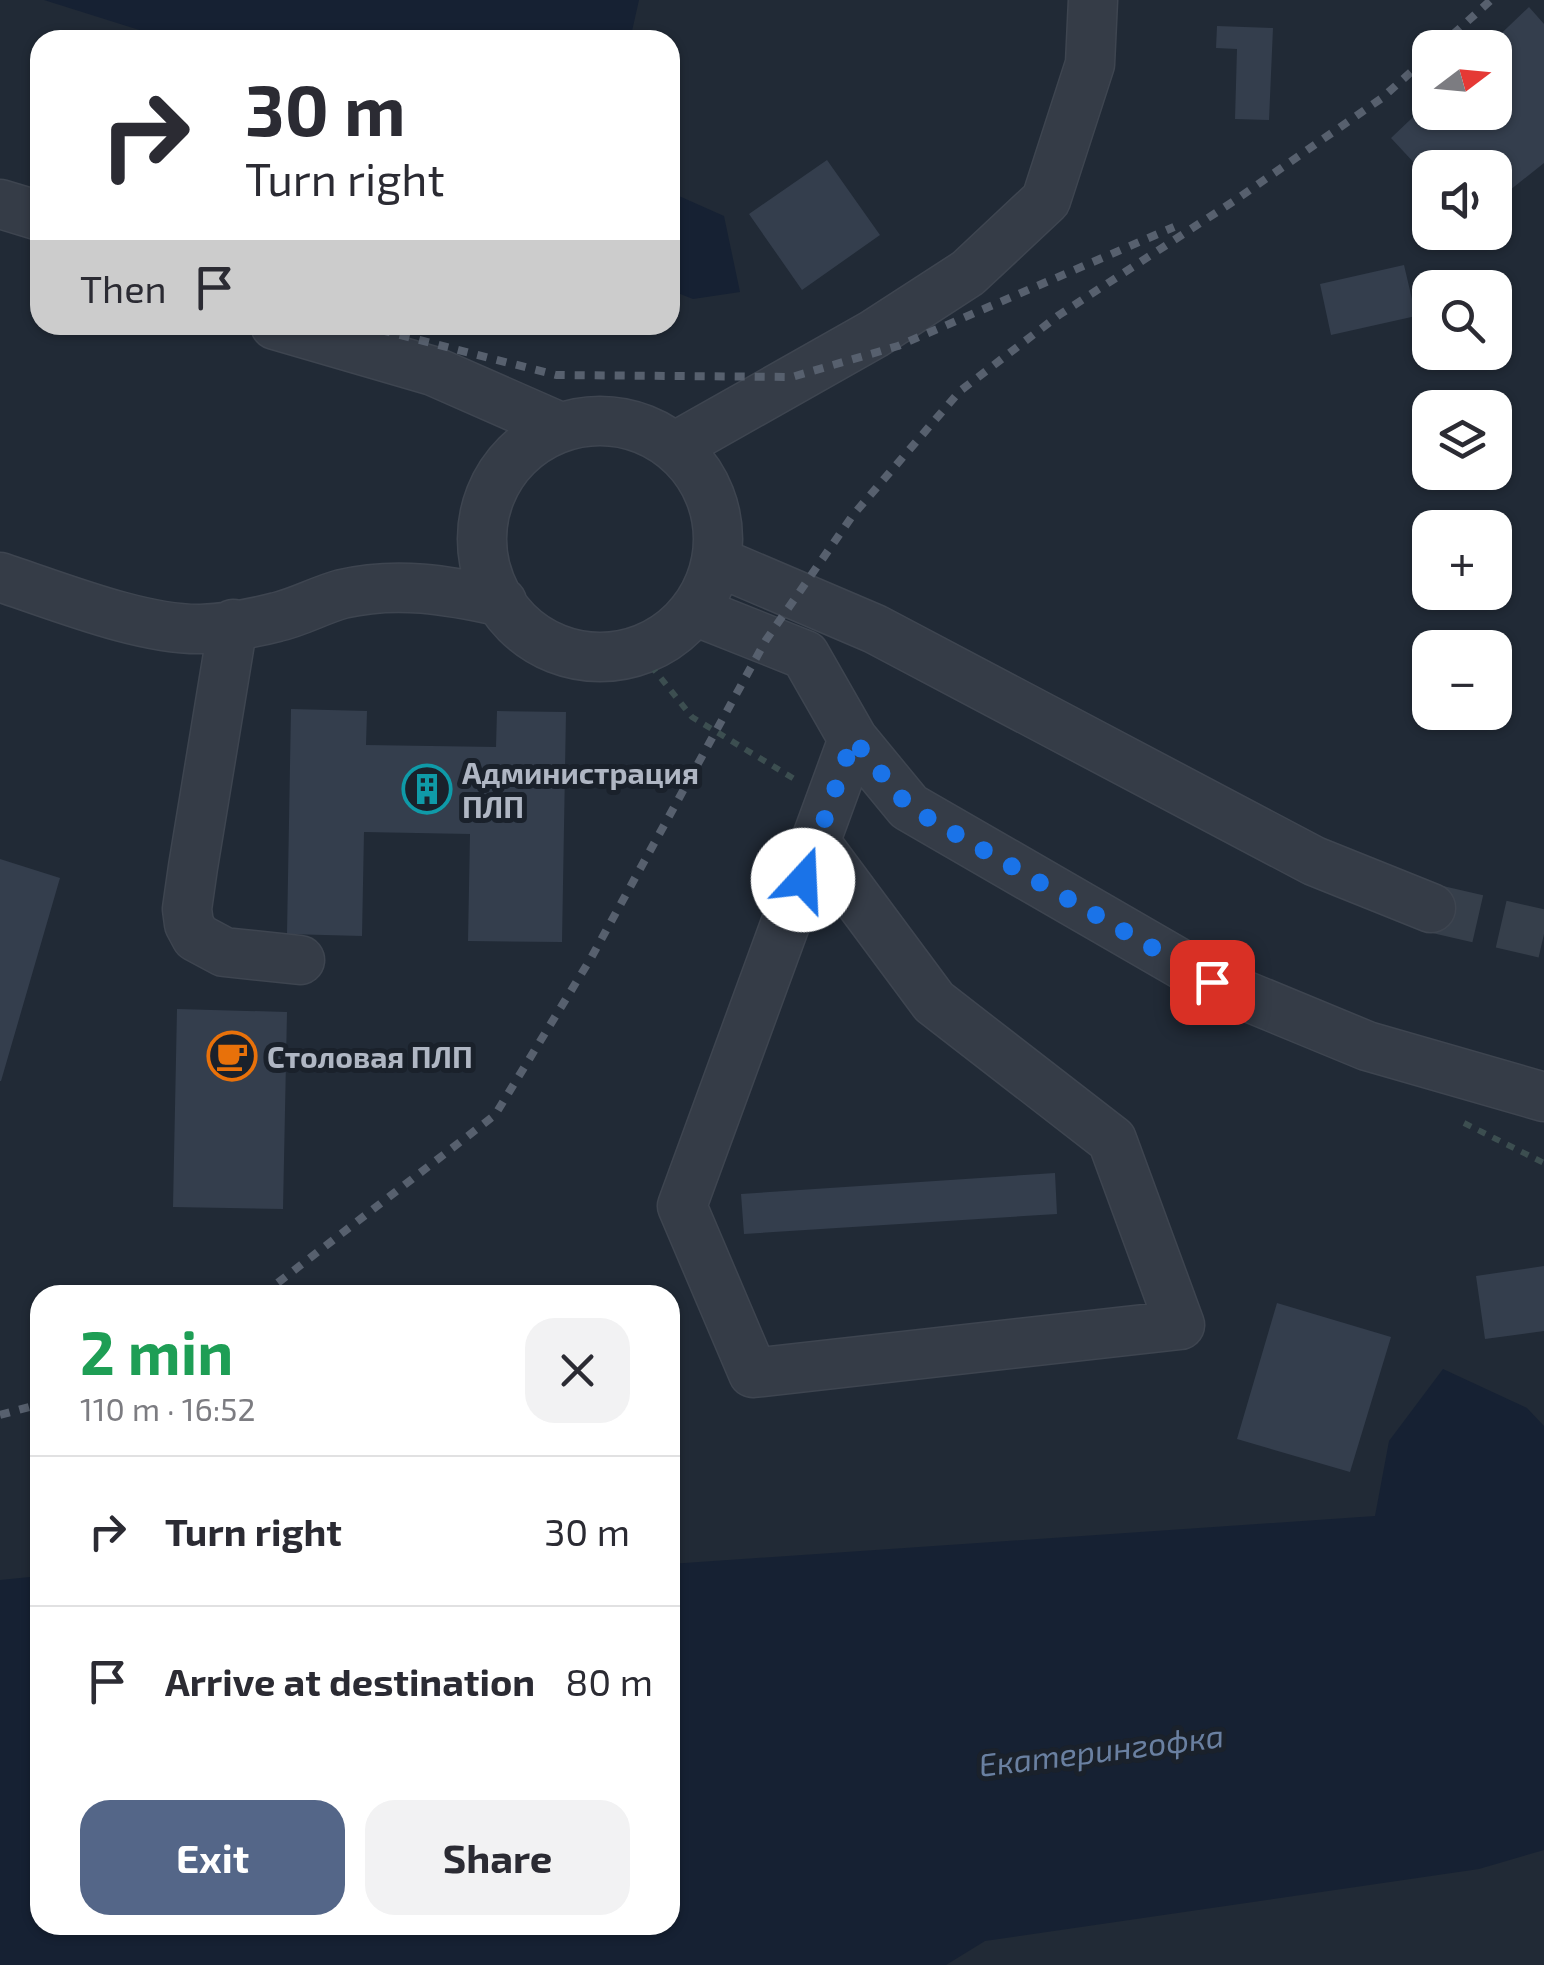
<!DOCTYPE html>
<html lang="en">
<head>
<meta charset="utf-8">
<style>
  :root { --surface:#fff; --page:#f2f2f3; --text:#2b2b33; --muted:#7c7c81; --line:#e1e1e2; --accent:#546688 }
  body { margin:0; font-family:"Exo 2",sans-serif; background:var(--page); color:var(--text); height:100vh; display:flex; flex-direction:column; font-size:38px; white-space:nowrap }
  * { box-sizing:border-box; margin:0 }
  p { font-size:32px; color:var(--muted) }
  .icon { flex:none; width:55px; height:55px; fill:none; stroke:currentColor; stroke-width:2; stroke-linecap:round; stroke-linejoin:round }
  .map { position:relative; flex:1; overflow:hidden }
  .side { position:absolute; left:30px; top:1285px; width:650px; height:650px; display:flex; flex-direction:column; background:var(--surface); border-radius:30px; box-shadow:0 2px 8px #0004 }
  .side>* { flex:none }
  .banner { position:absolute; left:30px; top:30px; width:650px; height:305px; border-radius:30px; box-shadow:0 2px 8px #0004; background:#fff; color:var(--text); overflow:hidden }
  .needle { width:65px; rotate:74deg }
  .controls { position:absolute; left:1412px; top:30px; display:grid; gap:20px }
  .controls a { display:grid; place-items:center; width:100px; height:100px; border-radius:20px; background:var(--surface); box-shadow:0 2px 8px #0004; font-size:50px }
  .pin { position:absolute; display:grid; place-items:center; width:85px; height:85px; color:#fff; margin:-42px; border-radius:20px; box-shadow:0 5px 15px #0006 }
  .me { position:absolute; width:110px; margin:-55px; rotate:20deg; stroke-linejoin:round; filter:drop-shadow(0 0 8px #0008) }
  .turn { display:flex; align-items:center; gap:35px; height:210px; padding:0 50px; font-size:45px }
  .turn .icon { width:130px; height:130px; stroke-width:2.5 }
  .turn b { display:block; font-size:70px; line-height:85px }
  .then { display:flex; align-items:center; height:95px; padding:0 50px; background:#0003; gap:20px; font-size:38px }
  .round { display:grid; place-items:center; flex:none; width:105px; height:105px; border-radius:30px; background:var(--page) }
  .summary { display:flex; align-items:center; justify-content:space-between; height:170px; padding:0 50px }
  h1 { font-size:60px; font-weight:700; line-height:75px; color:#1e9e55 }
  .button { display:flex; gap:20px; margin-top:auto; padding:20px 50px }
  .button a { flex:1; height:115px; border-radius:30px; background:var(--accent); color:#fff; font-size:40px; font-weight:700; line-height:115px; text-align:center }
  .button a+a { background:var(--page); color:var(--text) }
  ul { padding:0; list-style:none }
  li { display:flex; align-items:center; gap:30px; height:150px; padding:0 50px; border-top:2px solid var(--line) }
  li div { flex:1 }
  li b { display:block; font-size:38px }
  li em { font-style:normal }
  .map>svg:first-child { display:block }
  .water { fill:#162133 }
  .building { fill:#343e4d }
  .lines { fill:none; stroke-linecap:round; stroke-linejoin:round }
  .minor-tunnel { stroke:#363f4b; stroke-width:48; stroke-dasharray:48 24; stroke-linecap:butt }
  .minor-casing { stroke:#3e4550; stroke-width:51 }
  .path { stroke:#3c4e50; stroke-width:6; stroke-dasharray:8 8; stroke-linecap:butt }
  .minor { stroke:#353c47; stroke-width:48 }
  .rail { stroke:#57606e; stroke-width:8; stroke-dasharray:10 10; stroke-linecap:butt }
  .route { stroke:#1a73e8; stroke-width:18; stroke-dasharray:0 32.4 }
  .labels { text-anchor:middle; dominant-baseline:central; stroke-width:10; stroke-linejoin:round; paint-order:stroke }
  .poi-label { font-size:30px; font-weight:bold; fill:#afb6c3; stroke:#1a212b; text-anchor:start }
  .water-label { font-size:32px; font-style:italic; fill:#6a80a1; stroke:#1a212b }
</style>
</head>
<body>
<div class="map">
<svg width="1544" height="1965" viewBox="0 0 1544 1965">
  <rect width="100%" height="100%" fill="#212a36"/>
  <path class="water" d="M44,0H639L630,40H171Z
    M670,192L724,216L740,292L693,299L670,290Z
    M1443,1369L1527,1408L1544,1426V1850L1479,1869L985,1941L946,1965H0V1580L40,1576V1925H670V1564L1375,1516L1389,1441Z"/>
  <path class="building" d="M1529,7L1544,24V163L1495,202V168H1430V180L1391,138L1430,101V112H1495V48H1486Z
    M1217,26L1273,28L1269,120L1235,119L1237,49L1216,48Z
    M827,160L880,235L802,290L749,214Z
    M1404,265L1416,316L1331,335L1320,284Z
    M291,709L367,711L366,745L496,747L497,711L566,712L562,942L468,941L470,834L364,832L362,936L287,934Z
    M0,859L60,878L1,1081H0Z
    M177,1009L287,1012L283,1209L173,1207Z
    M1055,1173L1057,1214L744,1234L741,1194Z
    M1544,1266V1331L1485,1339L1476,1276Z
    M1277,1303L1391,1337L1350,1472L1237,1439Z"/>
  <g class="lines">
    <path class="minor-tunnel" d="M1431,908L1544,934"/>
    <g class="minor-casing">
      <path id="minor" d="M0,204L40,216
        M275,325L433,371L558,426
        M482 539a118 118 0 1 1 236 0a118 118 0 1 1-236 0Z
        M676,446L874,334L968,273L1046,200L1090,64L1093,0
        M718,562L875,629L1314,861L1431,908
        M0,577C58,596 141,630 201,629C225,628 254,623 277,617C299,612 320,600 342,594C397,581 448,590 502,602
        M697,612L805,655L853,739L909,807L1212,982L1367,1046L1544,1097
        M233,624L193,867L187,909L189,924L196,937L224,952L300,960
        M816,843L934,1002L1112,1140L1180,1325L753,1373L682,1206L853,739"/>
    </g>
    <path class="path" d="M641,653L692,717L796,780
      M1464,1123L1544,1163"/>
    <use href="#minor" class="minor"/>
    <path class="rail" d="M1438,48L1491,0
      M361,325L556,375L792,377L898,346L1174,227
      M262,1295L495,1115L591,958L766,640L853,515L960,391L1059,315L1234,201L1382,98L1430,55
      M0,1415L40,1404"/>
  </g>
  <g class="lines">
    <path class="route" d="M803,880L853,739L909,807L1212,982"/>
  </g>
  <defs>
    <g id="building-ring" transform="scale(2.5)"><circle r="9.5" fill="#1a212b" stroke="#0f9aa8" stroke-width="1.5"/><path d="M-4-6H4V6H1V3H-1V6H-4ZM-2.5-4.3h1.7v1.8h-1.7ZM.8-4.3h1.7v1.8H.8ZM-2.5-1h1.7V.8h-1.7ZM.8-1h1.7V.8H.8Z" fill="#0f9aa8"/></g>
    <g id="cafe-ring" transform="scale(2.5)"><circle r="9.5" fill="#1a212b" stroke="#e8710a" stroke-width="1.5"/><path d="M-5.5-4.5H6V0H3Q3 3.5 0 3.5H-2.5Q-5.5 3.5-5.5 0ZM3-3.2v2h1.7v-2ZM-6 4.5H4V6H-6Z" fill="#e8710a"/></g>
  </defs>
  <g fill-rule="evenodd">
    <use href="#building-ring" x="427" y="789"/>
    <use href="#cafe-ring" x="232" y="1056"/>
  </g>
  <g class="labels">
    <g class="poi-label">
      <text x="462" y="772">Администрация<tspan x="462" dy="34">ПЛП</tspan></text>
      <text x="267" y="1056">Столовая ПЛП</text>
    </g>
    <g class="water-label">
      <text transform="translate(1101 1749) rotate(-7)">Екатерингофка</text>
    </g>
  </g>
</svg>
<div class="controls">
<a><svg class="needle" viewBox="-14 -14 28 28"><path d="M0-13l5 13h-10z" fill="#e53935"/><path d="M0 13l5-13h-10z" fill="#7c7c81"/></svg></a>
<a><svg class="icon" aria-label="sound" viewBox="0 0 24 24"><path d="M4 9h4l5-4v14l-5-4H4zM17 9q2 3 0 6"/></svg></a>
<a><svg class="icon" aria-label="search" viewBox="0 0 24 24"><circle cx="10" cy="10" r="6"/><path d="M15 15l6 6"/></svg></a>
<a><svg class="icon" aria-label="layers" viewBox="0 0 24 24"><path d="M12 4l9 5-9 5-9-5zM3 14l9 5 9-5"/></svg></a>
<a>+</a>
<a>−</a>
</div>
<div class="pin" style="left:1212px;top:982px;background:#d93025"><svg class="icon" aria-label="arrive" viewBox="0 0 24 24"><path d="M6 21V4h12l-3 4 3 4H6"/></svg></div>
<svg class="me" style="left:803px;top:880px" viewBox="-20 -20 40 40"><circle r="19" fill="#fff"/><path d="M0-13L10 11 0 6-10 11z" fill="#1a73e8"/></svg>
<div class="banner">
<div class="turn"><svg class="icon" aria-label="right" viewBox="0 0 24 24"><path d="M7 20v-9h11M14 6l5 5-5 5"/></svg><div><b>30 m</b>Turn right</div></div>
<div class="then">Then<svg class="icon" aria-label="arrive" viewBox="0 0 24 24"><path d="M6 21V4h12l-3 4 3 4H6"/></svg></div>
</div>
<section class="side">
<div class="summary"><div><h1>2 min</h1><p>110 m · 16:52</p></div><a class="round"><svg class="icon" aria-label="close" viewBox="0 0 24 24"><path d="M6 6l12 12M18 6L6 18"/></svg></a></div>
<ul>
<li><svg class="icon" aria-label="right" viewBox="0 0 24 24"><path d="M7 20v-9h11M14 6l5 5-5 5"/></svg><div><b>Turn right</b></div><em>30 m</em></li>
<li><svg class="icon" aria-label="arrive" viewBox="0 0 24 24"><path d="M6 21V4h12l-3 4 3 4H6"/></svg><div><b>Arrive at destination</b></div><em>80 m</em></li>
</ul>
<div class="button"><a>Exit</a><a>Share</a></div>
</section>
</div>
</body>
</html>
